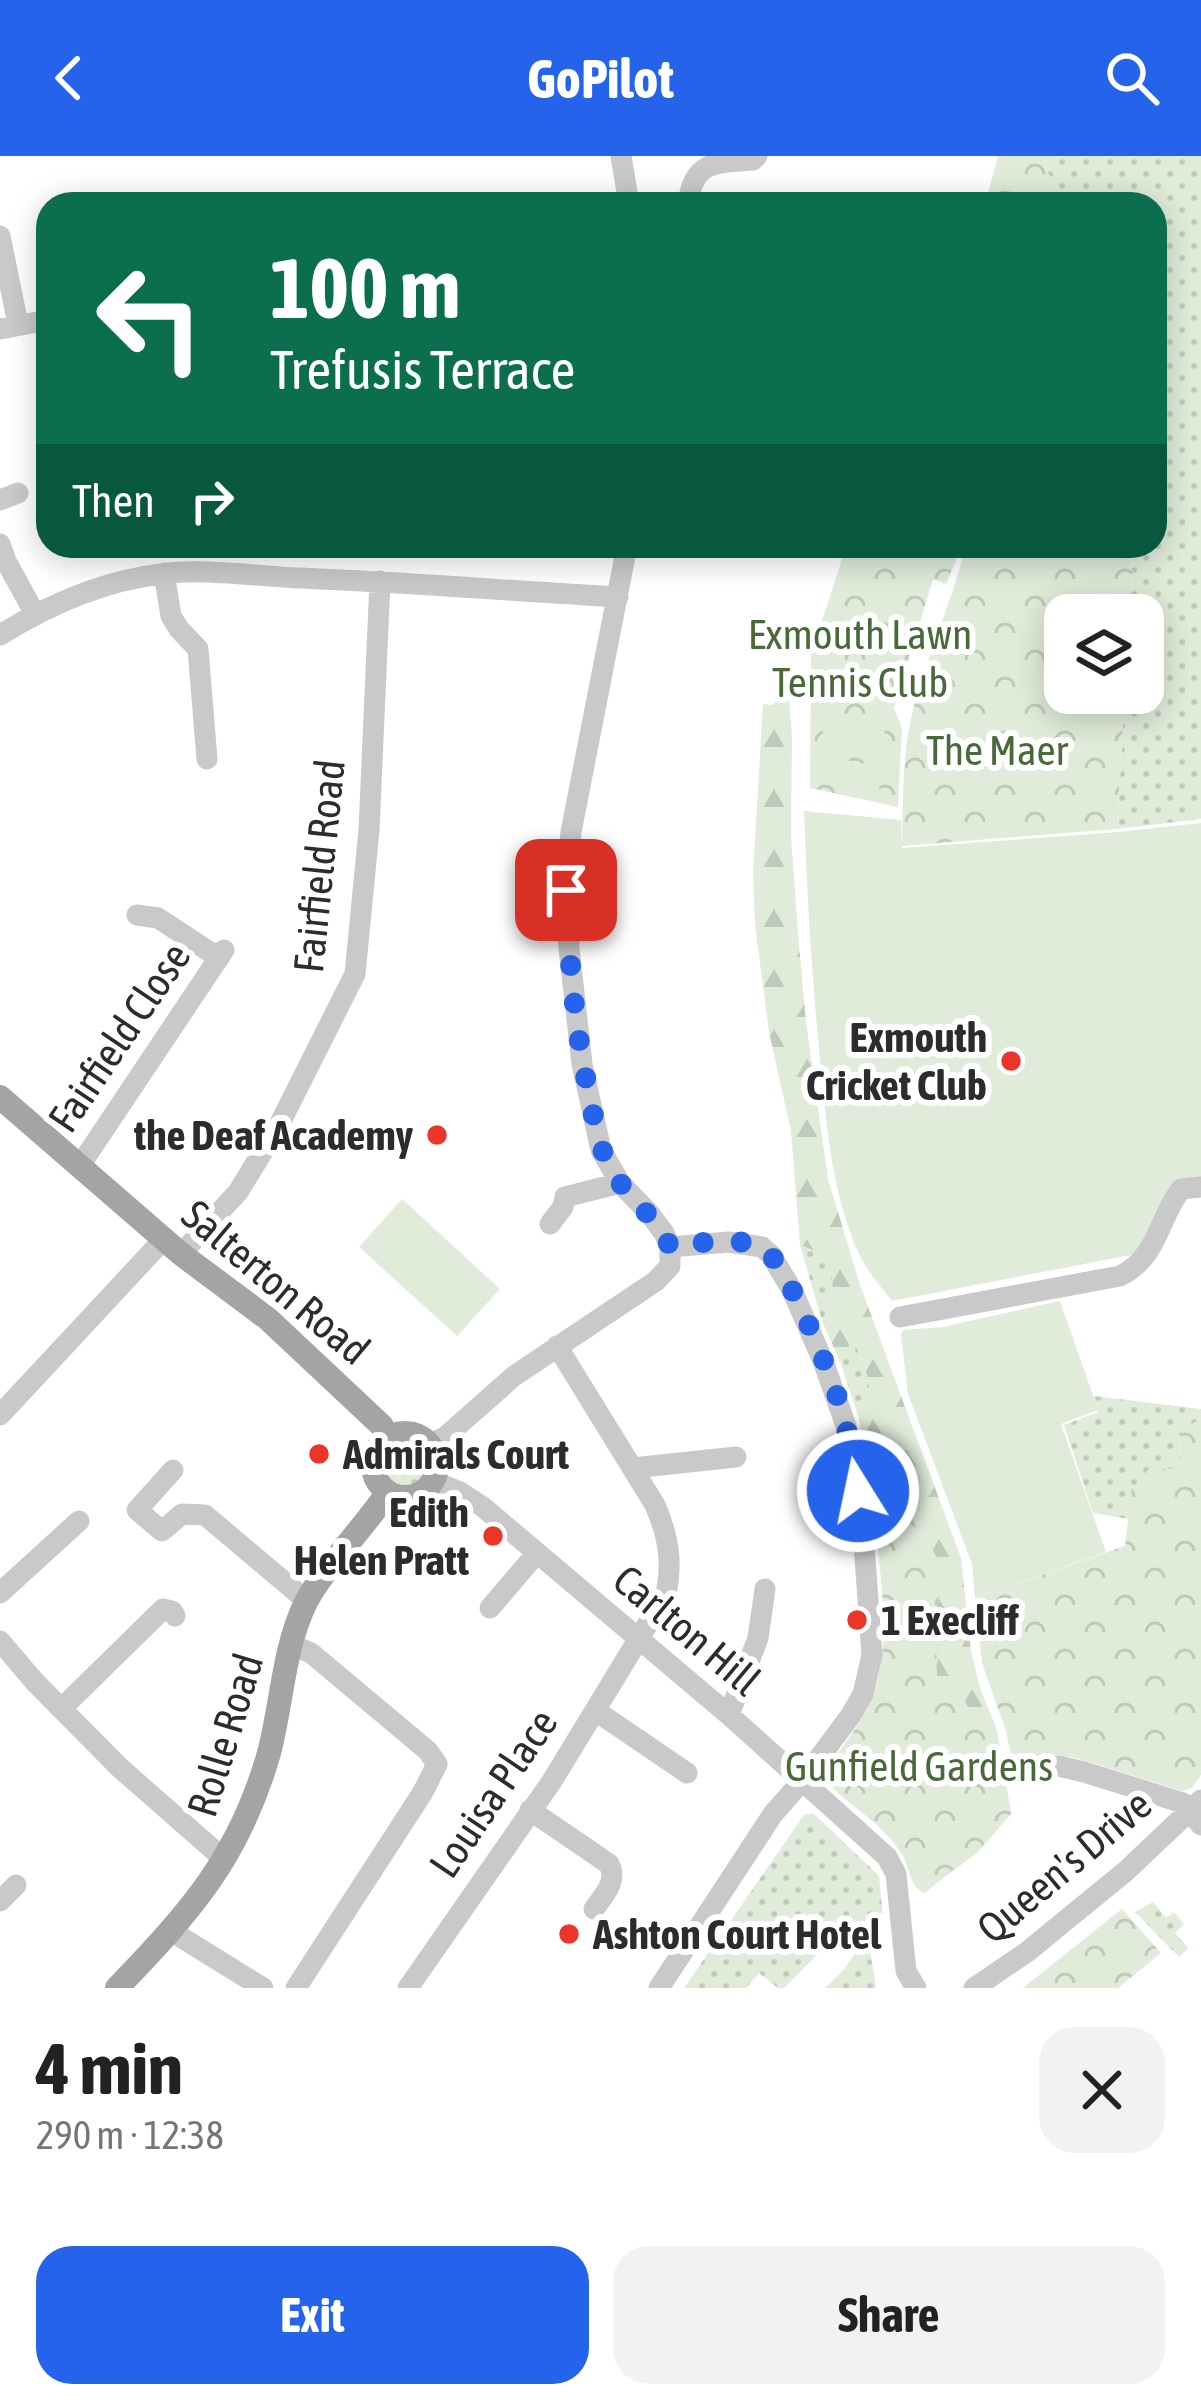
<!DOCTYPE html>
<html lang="en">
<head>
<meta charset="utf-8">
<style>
  :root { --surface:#fff; --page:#f2f2f2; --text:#222; --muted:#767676; --accent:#2563eb }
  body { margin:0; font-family:"Asap Condensed",sans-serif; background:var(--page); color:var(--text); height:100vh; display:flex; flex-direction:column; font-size:45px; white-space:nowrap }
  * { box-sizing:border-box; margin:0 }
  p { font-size:39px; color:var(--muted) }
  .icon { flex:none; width:66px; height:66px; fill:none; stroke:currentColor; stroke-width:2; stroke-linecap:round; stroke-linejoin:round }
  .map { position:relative; height:1832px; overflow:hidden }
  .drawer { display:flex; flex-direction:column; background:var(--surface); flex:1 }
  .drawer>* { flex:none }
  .guide { position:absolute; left:36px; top:36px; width:1131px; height:366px; border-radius:36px; box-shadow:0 6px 30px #0003; background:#0b6e4f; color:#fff; overflow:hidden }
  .tools { position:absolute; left:1044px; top:438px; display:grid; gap:24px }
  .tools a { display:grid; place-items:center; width:120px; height:120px; border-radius:24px; background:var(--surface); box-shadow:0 6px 30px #0003; font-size:60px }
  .pin { position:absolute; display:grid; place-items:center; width:102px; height:102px; color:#fff; margin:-51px; border-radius:24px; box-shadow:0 6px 18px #0006 }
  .me { position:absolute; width:132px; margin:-66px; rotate:350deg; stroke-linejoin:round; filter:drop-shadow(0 0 9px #0008) }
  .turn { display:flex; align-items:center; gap:42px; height:252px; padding:0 36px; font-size:54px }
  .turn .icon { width:156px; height:156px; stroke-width:2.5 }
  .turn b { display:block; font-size:84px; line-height:102px }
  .then { display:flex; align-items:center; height:114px; padding:0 36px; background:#0003; gap:24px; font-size:45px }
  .round { display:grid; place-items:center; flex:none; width:126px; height:126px; border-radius:36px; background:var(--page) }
  .headline { display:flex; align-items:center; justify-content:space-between; height:204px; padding:0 36px }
  h1 { font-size:72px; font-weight:700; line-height:90px }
  .primary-button { display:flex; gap:24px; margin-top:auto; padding:24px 36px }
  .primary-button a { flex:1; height:138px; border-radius:36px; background:var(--accent); color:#fff; font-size:48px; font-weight:700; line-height:138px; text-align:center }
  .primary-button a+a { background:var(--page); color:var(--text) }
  header { display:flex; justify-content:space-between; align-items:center; height:156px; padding:0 36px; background:var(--accent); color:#fff; font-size:54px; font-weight:700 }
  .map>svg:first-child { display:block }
  .grass { fill:url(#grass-dots) }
  .forest { fill:url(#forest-firs) }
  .park { fill:url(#park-crowns) }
  .pitch { fill:#e0ebd9 }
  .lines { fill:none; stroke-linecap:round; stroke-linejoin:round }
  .minor { stroke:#c9c9c9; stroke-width:21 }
  .major { stroke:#a4a4a4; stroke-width:24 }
  .route { stroke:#2563eb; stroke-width:21; stroke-dasharray:0 37.8 }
  .poi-dot { fill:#ea3528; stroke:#fff; stroke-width:4.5 }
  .labels { text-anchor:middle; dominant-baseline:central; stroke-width:12; stroke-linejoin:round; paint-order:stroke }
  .park-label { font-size:42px; fill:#486939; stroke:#fff }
  .street-label { font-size:42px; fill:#2c2c2c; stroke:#fff }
  .poi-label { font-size:42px; font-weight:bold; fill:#2c2c2c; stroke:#fff; text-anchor:end }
</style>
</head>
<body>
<header><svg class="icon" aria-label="back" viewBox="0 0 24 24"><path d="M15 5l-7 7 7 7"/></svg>GoPilot<svg class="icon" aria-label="search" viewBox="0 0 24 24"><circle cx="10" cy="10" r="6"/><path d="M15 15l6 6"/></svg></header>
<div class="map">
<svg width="1201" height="1832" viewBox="0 0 1201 1832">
  <defs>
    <pattern id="grass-dots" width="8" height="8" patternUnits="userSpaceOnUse" patternTransform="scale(3)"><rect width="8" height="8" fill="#e0ebd9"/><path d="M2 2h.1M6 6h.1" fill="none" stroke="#c0caba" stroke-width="1.8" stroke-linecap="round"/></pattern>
    <pattern id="forest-firs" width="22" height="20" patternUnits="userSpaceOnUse" patternTransform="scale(3)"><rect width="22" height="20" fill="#e0ebd9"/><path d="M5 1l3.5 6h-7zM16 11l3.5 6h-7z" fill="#c0caba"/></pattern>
    <pattern id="park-crowns" width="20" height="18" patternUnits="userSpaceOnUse" patternTransform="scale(3)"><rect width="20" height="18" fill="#e0ebd9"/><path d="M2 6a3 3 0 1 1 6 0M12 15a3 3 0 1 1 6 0" fill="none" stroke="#c0caba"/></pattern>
  </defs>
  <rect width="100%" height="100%" fill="#fff"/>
  <path class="grass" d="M1037,0H1201V663L1117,673L1125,537H1143V459H1130L1133,390H1155V48H1068Z
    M800,1089C842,1102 837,1132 822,1165Z
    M855,1187C865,1213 880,1243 860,1266L841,1208L844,1193Z
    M1094,1240L1201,1253V1263L1181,1274L1180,1313L1148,1314L1145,1331L1132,1330L1129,1363L1093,1357L1064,1269L1098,1256Z
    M381 1308a23 23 0 1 1 46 0a23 23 0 1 1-46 0Z
    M813,1657L879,1720L883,1762L828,1788L784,1832H778L759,1817L746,1832H684L804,1659Z
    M1153,1746L1166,1762L1174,1756L1184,1768L1175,1777L1188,1792L1179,1801L1135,1756Z
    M869,1794C871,1798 875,1825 876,1832H825L846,1811L855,1797Z"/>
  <path class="forest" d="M781,540L789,542L792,580L791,681L798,777L806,866L828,1023L860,1129L961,1402L971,1495L980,1532L996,1571L1011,1658L978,1696L924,1737L875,1540L906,1370L899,1308L867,1312L860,1266C880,1243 865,1213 855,1187L844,1193L841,1208L822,1165C837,1132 841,1102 800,1089L791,975L769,876L755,769L753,718L763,548L772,549Z"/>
  <path class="park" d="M998,0H1037L1068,48H985Z
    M870,390H962L946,428L933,423L894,552L902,572L898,651L810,632L811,499L846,391L866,398Z
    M966,390H1133L1130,459H1065V537H1125L1117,673L902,690C903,644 902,594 914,550C929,496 952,445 966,390Z
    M1201,1263V1619L1192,1632L1182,1635L1076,1602L1044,1597L1036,1605H1012L1006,1575L982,1507L975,1442L1125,1390L1132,1330L1145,1331L1147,1314L1180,1312L1181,1274Z
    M905,1363C924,1378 946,1405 942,1431C942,1437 937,1443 937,1450C934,1473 937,1497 937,1520H951L973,1560L997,1574L1011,1658L978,1695L923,1737C907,1726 911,1712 901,1697C883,1667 847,1649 824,1623L826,1614C843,1589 865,1563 875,1534C891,1487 880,1416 875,1367Z
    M1122,1753L1161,1797L1118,1832H1023Z"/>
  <path class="pitch" d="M826,562L885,575L879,602L820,590Z
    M824,599L883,612L878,639L819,627Z
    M804,655L901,664L902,692L1118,676L1201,667V1026L1141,1097L892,1145C881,1131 868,1116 860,1100C833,1042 827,976 821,912C812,827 807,741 804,655Z
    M402,1043L500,1133L457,1180L359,1091Z
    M1060,1145L1098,1254L1061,1268L1106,1396L975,1442L972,1408L908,1238L901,1179L903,1174L943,1171Z"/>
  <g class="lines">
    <path class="minor" d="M621,0L629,48
      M688,48C693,4 716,7 753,4L757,0
      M0,80L18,168
      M0,173L48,164
      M0,344L18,337
      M0,388L6,405L35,458
      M164,417L171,460L179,473L198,493L207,603
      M0,479C50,448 102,425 161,418C206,412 253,420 298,422C405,426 511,435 618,441
      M137,759L158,762L219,802
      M79,1011L224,794
      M550,1068L563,1051L565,1041L620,1027
      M181,1098L238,1036L278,971L355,818L369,674L380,425
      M900,1161L1120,1120C1159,1100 1157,1065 1181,1033L1201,1031
      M0,1259L164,1083
      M430,1288L445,1281L514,1220L656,1125L670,1110V1091L664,1077L649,1057L620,1027L601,994L582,908L569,792L566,734L571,676L627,390
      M633,1312L736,1301
      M173,1314L137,1354L162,1375L182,1358L205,1359L307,1445
      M433,1325L460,1336L483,1351L729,1559L887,1701L896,1718L906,1815L916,1832
      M0,1437L79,1365
      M490,1452L536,1398
      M0,1485L34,1525L119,1611L225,1704
      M292,1489L311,1497L428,1595L437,1608L423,1636L296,1832
      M62,1552L163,1453L172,1455L175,1460
      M596,1555L687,1617
      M729,1559L758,1482L765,1433
      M1009,1611L1059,1610L1084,1616L1183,1647L1201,1669
      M530,1654L609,1708C618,1725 604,1739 594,1753
      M0,1745L16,1729
      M171,1775L263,1832
      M408,1832L552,1625L666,1438C673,1406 668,1379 655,1349L557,1190
      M659,1832L773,1658L802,1625L851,1559L863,1538L872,1499L862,1361L846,1270L823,1205L792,1134L771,1099L762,1091L729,1086L670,1091
      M974,1832L1027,1796L1126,1715L1201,1644"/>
    <path class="major" d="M0,941L181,1098L268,1163L382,1270L387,1282
      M373 1309a32 32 0 1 1 64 0a32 32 0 1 1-64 0Z
      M117,1832C190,1756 239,1702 269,1597C282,1548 283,1493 306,1446C325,1410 364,1372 388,1336"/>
  </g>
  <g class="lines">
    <path class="route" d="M566,734C569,806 575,876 591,947C595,968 599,990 609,1009C624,1040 656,1059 670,1091C694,1087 742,1080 763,1092C786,1105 833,1224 841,1252C849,1279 853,1307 858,1335"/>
  </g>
  <g class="poi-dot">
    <circle cx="1011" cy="905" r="12"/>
    <circle cx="437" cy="979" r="12"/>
    <circle cx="319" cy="1298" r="12"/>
    <circle cx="493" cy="1380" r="12"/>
    <circle cx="857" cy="1464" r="12"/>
    <circle cx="569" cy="1778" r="12"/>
  </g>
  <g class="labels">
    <g class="park-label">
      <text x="860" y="478">Exmouth Lawn<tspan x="860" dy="48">Tennis Club</tspan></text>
      <text x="997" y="594">The Maer</text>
      <text x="919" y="1610">Gunfield Gardens</text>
    </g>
    <g class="street-label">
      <text transform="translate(319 710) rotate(-84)">Fairfield Road</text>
      <text transform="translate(119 881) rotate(-56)">Fairfield Close</text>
      <text transform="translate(276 1126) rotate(40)">Salterton Road</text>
      <text transform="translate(687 1474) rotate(40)">Carlton Hill</text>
      <text transform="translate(225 1579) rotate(-73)">Rolle Road</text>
      <text transform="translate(493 1637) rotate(-56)">Louisa Place</text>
      <text transform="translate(1064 1710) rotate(-40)">Queen's Drive</text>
    </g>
    <g class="poi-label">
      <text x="987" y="881">Exmouth<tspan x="987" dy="48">Cricket Club</tspan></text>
      <text x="413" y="979">the Deaf Academy</text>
      <text x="343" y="1298" text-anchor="start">Admirals Court</text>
      <text x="469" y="1356">Edith<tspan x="469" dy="48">Helen Pratt</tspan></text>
      <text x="881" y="1464" text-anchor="start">1 Execliff</text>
      <text x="593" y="1778" text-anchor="start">Ashton Court Hotel</text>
    </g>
  </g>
</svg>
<div class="tools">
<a><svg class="icon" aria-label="layers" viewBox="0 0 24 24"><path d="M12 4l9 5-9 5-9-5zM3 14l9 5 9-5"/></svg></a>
</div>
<div class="pin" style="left:566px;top:734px;background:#d93025"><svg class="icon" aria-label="arrive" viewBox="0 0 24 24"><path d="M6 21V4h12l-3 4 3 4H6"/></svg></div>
<svg class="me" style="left:858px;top:1335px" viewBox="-20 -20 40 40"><circle r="17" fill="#2563eb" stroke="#fff" stroke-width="3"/><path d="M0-11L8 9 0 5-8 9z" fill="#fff"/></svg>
<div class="guide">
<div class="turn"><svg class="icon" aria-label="left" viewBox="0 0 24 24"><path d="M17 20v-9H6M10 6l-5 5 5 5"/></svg><div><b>100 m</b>Trefusis Terrace</div></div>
<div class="then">Then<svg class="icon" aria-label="right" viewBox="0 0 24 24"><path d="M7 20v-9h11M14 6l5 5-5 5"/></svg></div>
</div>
</div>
<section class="drawer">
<div class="headline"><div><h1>4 min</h1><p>290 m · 12:38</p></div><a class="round"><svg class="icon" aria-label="close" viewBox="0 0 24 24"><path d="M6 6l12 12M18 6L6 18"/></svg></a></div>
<div class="primary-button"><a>Exit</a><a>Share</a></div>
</section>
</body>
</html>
